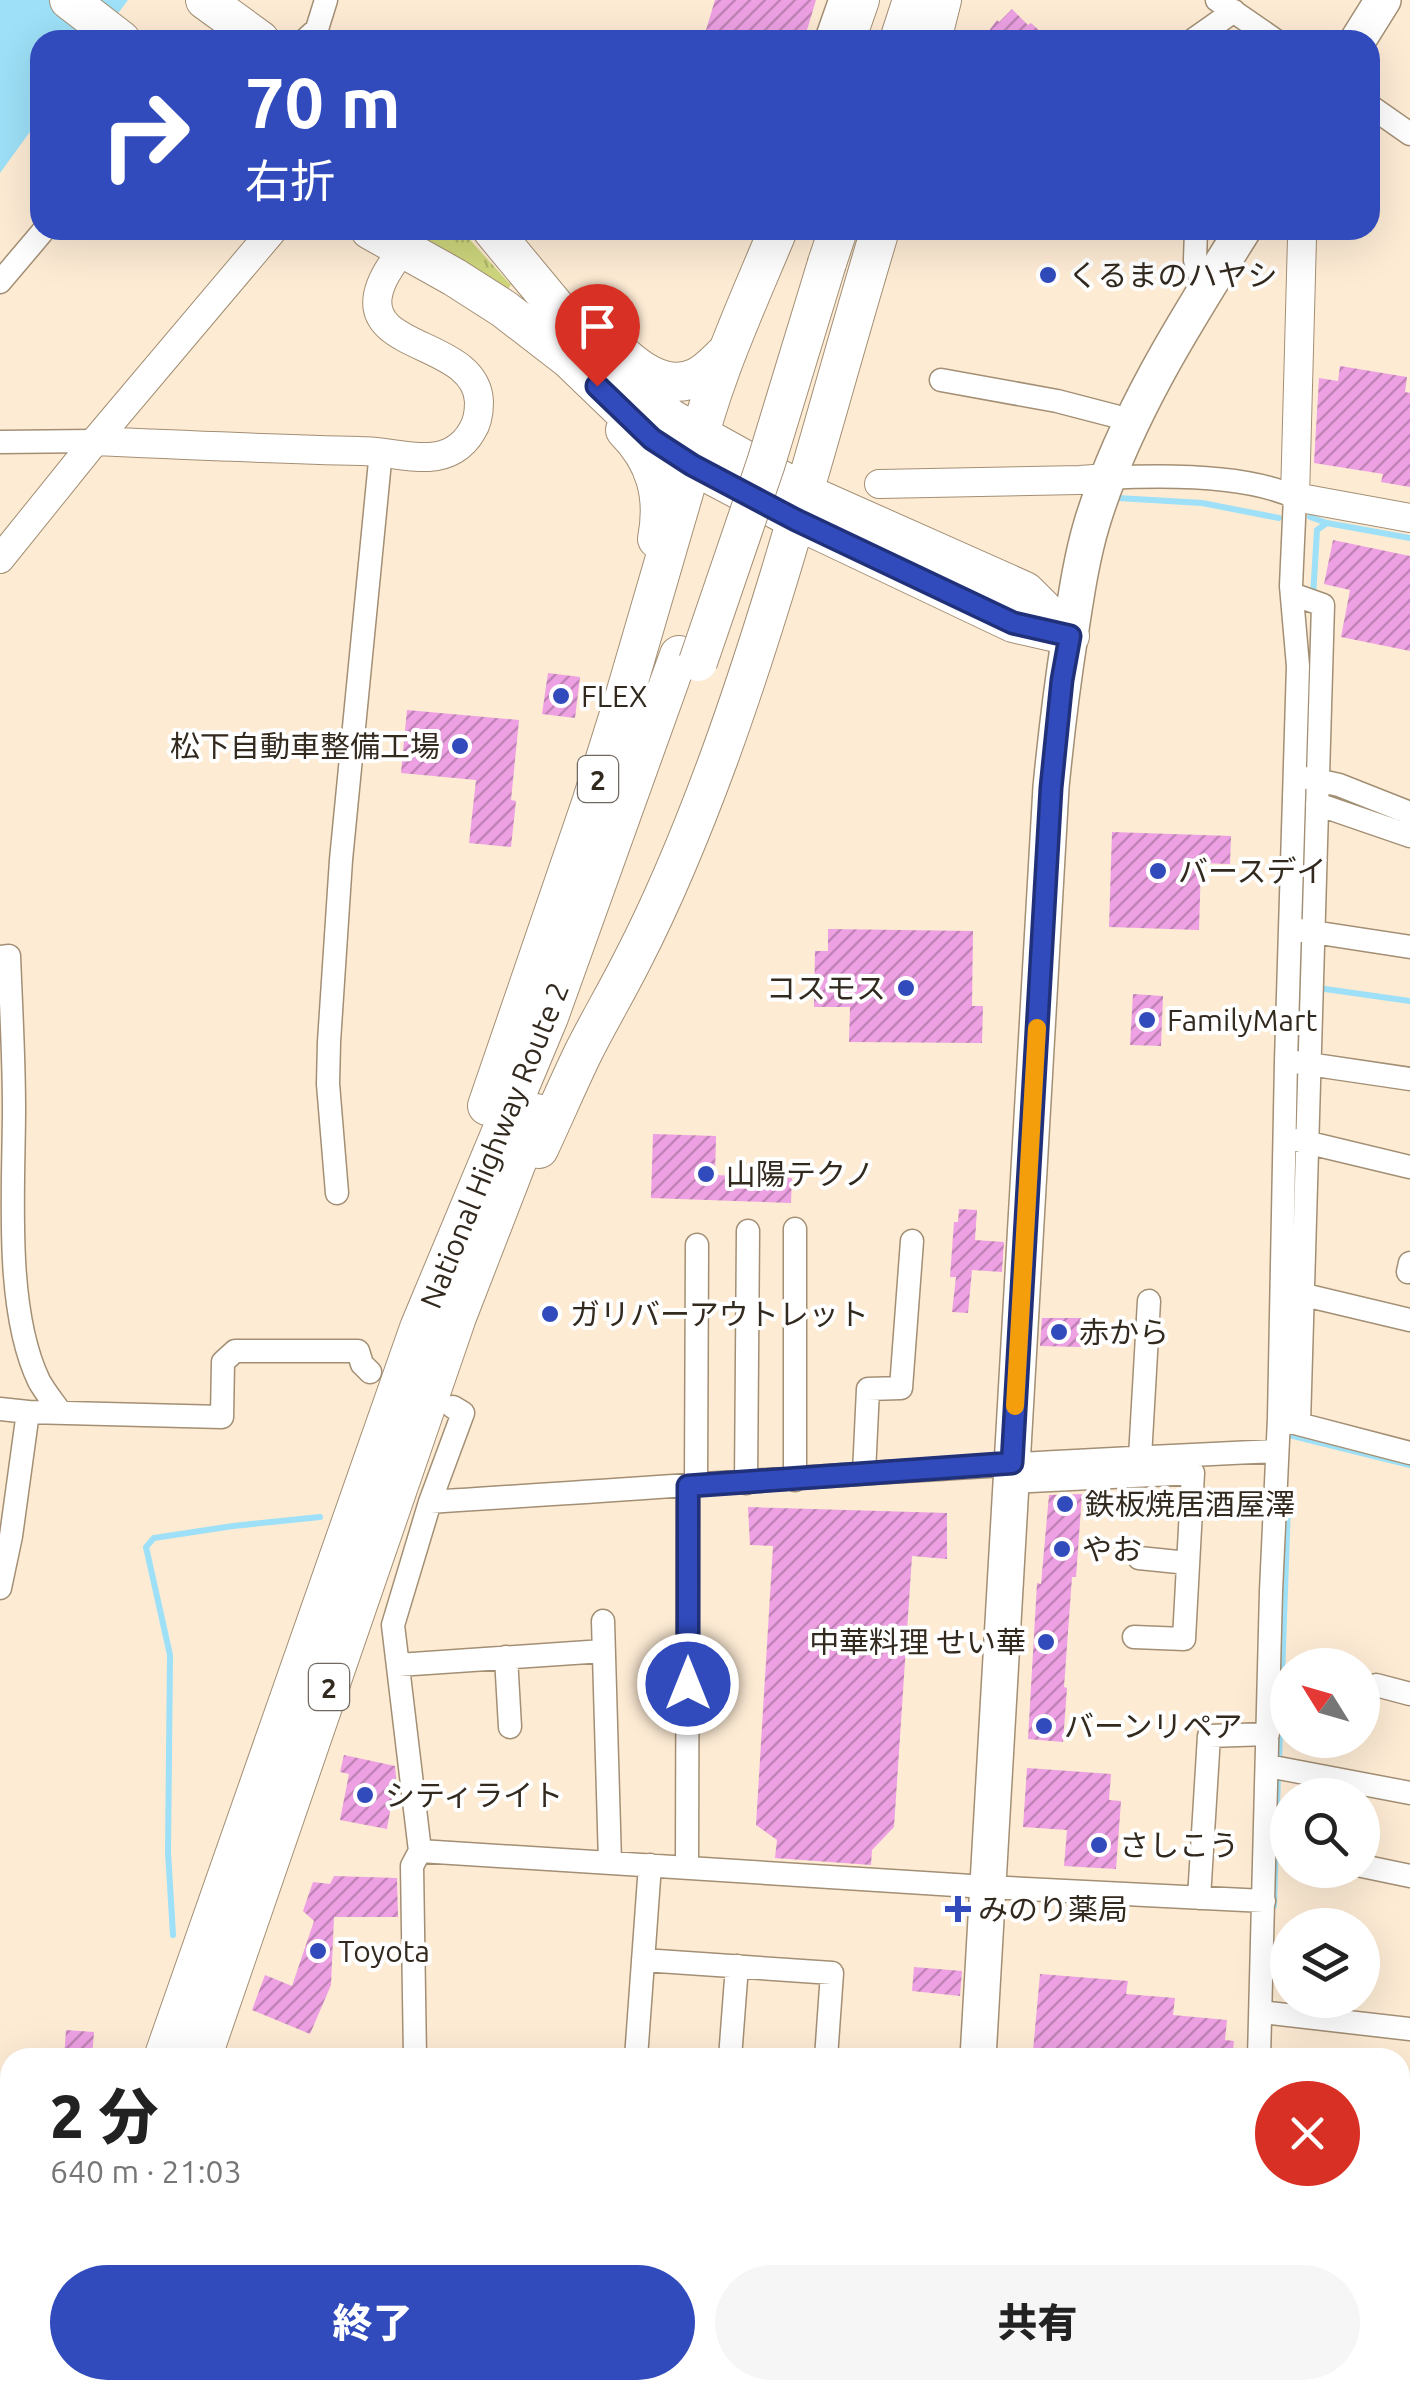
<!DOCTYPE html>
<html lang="ja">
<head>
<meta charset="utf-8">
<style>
  :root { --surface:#fff; --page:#f6f6f6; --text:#222; --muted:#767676; --accent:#314bbc }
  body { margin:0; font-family:Ubuntu,"Noto Sans JP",sans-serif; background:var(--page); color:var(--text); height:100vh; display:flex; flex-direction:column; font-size:38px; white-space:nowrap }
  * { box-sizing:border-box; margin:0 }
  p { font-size:32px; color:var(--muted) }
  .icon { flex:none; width:55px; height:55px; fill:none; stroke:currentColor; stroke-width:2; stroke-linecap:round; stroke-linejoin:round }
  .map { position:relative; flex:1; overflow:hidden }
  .drawer { position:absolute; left:0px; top:2048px; width:1410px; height:352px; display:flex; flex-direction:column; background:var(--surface); border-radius:30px 30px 0 0; box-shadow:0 10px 40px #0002 }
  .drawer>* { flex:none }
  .banner { position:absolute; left:30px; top:30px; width:1350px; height:210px; border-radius:30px; box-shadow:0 10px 40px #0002; background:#314bbc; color:#fff; overflow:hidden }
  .needle { width:65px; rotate:307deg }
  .buttons { position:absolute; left:1270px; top:1648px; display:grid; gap:20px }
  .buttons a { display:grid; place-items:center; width:110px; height:110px; border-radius:50%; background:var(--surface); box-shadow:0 10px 40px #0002; font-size:50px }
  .pin { position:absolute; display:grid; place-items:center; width:85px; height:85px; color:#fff; margin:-102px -42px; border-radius:50% 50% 50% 0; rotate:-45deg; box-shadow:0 0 10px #0007 }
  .pin .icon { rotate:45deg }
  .me { position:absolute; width:110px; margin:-55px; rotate:0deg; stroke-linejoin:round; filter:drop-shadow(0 0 8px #0008) }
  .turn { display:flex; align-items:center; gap:35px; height:210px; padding:0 50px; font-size:45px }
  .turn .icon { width:130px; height:130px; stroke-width:2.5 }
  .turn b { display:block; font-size:70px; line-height:85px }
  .round { display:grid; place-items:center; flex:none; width:105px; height:105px; border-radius:52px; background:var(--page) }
  .summary { display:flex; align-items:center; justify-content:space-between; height:170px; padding:0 50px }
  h1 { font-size:60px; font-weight:800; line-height:75px }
  .cta { display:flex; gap:20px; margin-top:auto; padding:20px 50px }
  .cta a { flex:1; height:115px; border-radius:60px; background:var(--accent); color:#fff; font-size:40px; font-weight:800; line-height:115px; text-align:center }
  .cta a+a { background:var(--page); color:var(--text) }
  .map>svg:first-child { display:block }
  .grass { fill:url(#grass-tufts) }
  .water { fill:#9de0f7 }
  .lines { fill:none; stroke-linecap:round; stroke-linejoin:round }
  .stream { stroke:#9de0f7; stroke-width:6 }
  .building { fill:url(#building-hatch) }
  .minor-casing { stroke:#a38f74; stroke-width:25 }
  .tertiary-casing { stroke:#a38f74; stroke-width:30 }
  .primary-casing { stroke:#a38f74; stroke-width:38 }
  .trunk-casing { stroke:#a38f74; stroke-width:40 }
  .minor { stroke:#fff; stroke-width:22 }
  .tertiary { stroke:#fff; stroke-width:28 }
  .primary { stroke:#fff; stroke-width:35 }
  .trunk { stroke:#fff; stroke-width:38 }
  .trunk-bridge-casing { stroke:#a38f74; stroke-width:40; stroke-linecap:butt }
  .trunk-bridge { stroke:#fff; stroke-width:38 }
  .route-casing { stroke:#20317a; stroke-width:25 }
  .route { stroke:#314bbc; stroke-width:18 }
  .slow { stroke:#f59e0b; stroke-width:18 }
  .poi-dot { fill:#314bbc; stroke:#fff; stroke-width:4 }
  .labels { text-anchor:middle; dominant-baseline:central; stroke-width:8; stroke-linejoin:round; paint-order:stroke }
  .shield { fill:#fff; stroke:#706962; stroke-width:2.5 }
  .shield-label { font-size:28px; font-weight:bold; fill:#32291f }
  .poi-label { font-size:30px; fill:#32291f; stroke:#fff; text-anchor:start }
  .street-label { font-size:30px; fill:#32291f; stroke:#fff }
</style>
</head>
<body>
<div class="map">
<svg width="1410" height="2398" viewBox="0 0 1410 2398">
  <defs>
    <pattern id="grass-tufts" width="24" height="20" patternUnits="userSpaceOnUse" patternTransform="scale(2.5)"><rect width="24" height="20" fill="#ced67d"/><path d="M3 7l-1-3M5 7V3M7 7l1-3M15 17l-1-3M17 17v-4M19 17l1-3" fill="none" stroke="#b1b86c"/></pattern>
    <pattern id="building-hatch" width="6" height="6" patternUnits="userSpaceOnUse" patternTransform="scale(2.5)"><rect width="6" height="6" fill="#eda1e3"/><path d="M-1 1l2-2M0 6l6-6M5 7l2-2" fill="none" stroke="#c183b7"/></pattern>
  </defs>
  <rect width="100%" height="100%" fill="#fdebd4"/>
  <path class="grass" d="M403,230H461L511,285L505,293Z"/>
  <path class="water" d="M0,0H128L98,40H40V118L0,173Z"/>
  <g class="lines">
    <path class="stream" d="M1118,498L1202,503L1279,518
      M1310,517L1327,523
      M1313,597L1317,530L1327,523L1410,538
      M1318,988L1410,1001
      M1289,1435L1410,1465
      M1279,1761L1288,1505
      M1274,1906L1278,1774
      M173,1935L168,1852L170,1655L146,1547L154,1538L233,1526L320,1517
      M249,2390L250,2398
      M1260,2398V2390"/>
  </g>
  <path class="building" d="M715,0H816L804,40H703Z
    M1012,9L1028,25L1031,23L1050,40H982L997,20L999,22Z
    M1340,366L1407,377L1405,392L1410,393V487L1381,482L1383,474L1314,463L1319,378L1338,381Z
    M1333,540L1410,556V651L1341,637L1350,590L1324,584Z
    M548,673L580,677L575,718L542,714Z
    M407,710L519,720L511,800L516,801L511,847L469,843L476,780L401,773Z
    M1112,832L1231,836L1230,864L1201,863L1199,930L1109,927Z
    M828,929L973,931L972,1006H983L982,1043L849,1042L850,1007H814L815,951H828Z
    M1133,994L1163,996L1161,1046L1130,1045Z
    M653,1134L716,1136L715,1175L792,1178L791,1203L651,1198Z
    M959,1209L977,1210L975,1240L1004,1242L1002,1272L972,1270L968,1313L952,1312L956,1277H950L954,1222H958Z
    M1042,1318H1082L1081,1347L1040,1346Z
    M1082,1494L1076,1577H1072L1064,1687L1067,1688L1063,1742L1028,1739L1037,1583L1041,1584L1049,1495Z
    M748,1507L947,1513V1559L912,1556L894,1827L872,1850L871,1865L775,1858L777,1840L756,1825L773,1546L750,1545Z
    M344,1755L395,1766L396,1777L387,1829L340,1820L349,1774L340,1772Z
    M1027,1768L1111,1774L1109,1800L1121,1801L1116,1869L1064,1866L1067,1830L1023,1827Z
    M334,1876L397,1878L398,1917H334L331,1985L310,2034L252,2010L265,1975L292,1986L314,1921L303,1911L313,1882L330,1884Z
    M914,1967L962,1971L960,1996L912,1991Z
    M1040,1974L1128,1981L1126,1994L1175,1998L1173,2015L1227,2020L1225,2040L1234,2041L1232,2058H1104L1033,2051Z
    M66,2030L94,2032L92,2058H64Z"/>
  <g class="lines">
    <g class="minor-casing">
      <path id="minor" d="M1217,0L1275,40
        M305,40L317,29L326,0
        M826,40L840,0
        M1193,40L1234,11
        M1370,106L1410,134
        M1196,230L1195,260L1205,291
        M0,282L44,230
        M941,380L1057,401L1134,421
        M0,442L95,441
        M1108,478C1164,475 1244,474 1295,497L1291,586L1298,666L1286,1061L1279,1418L1271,1591L1259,2058
        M1292,594L1323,605L1299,1424
        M1308,778L1339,785L1410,813
        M1317,804L1410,836
        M1300,930L1410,947
        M0,957L9,956C11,1007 14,1058 14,1109C14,1189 4,1308 39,1381C45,1392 54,1403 61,1413
        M1295,1062L1410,1079
        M1297,1140L1410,1167
        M337,1193L328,1084L329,1042L341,860L381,451
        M795,1229V1480
        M1408,1272L1410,1263
        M1292,1292L1410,1320
        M0,1409L28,1412L222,1417L223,1362L235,1351H358L362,1364L370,1372
        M1287,1421L1410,1453
        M1140,1457L1149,1301
        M864,1473L868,1389L901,1388L912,1241
        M1011,1482L1193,1473L1184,1639L1134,1637
        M746,1483L748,1231
        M696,1485L697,1245
        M430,1502C712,1484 994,1463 1277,1451
        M1139,1558L1188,1563
        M0,1588L11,1536L28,1412
        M603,1621L610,1862
        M506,1657L510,1727
        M398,1665L603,1651
        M1376,1685L1410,1694
        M1268,1766L1410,1793
        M420,1851L987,1887L1264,1901
        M1362,1866L1410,1876
        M687,1867L688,1486
        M1199,1898L1209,1736L1268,1734
        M643,1960L832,1973L826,2058
        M1261,2012L1410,2029
        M415,2058L412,1866L420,1851L393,1625L430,1502L463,1413L453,1407
        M636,2058L650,1865
        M730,2058L737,1966
        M1400,2143L1410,2145
        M1400,2254L1410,2255
        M420,2398L421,2390
        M1248,2398V2390"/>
    </g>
    <g class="tertiary-casing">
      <path id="tertiary" d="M1299,230L1302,238L1295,497L1410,518
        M95,441C184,445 272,449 361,451C383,451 407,458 429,457C448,456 463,447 472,431C478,422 479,413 479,402C477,342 367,351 378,295C381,278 394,262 403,248
        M879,484L1080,480L1108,478
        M0,559L95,441L273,230"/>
    </g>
    <g class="primary-casing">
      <path id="primary" d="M1358,40L1383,0
        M978,2058L1051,787C1056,736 1062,686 1070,635C1076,597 1081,560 1092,523C1124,418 1185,322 1243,230
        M958,2398V2390"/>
    </g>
    <g class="trunk-casing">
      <path id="trunk" d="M69,0L121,40
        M205,0L260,40
        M846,40L860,0
        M899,40L912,0
        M932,40L942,0
        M370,230L454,277L504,309L570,360L652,439L692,465L796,520L1013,623L1070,636
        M492,230L584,341L670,418L805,493L1025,591L1069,635
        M827,263L838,230
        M624,356C644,374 671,390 697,377C709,371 719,359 728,351
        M625,430C656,461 665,497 657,539
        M487,1106L591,803L624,698L692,465C710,384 746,307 778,230
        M539,1149C554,1117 568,1084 583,1053C599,1021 617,991 633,959C666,895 694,826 719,758C782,585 827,406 880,230
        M163,2058L419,1328L549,1017L679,655
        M202,2058L457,1317L536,1113
        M44,2398L47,2390
        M84,2398L87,2390"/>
    </g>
    <use href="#minor" class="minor"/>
    <use href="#tertiary" class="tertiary"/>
    <use href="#primary" class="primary"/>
    <use href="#trunk" class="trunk"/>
    <g class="trunk-bridge-casing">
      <path id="trunk-bridge" d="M698,662L766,463L827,263"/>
    </g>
    <use href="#trunk-bridge" class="trunk-bridge"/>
  </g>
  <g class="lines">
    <g class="route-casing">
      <path id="route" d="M597,386L652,439L692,465L796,520L1013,623L1070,636L1062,680L1051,788L1012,1463L688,1486V1684"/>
    </g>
    <use href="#route" class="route"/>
    <path class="slow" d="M1015,1406L1037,1028"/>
  </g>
  <g class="poi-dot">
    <circle cx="1048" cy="275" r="10"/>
    <circle cx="561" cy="696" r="10"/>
    <circle cx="460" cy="746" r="10"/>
    <circle cx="1158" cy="871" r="10"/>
    <circle cx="906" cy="988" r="10"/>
    <circle cx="1147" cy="1020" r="10"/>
    <circle cx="706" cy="1174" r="10"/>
    <circle cx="550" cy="1314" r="10"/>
    <circle cx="1059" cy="1332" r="10"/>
    <circle cx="1065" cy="1504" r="10"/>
    <circle cx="1062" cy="1549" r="10"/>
    <circle cx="1046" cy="1642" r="10"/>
    <circle cx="1044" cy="1726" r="10"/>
    <circle cx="365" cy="1795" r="10"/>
    <circle cx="1099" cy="1845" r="10"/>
    <path d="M953 1894h10v10h10v10h-10v10h-10v-10h-10v-10h10z"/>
    <circle cx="318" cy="1951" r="10"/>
  </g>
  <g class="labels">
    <g class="shield">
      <rect x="578" y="756" width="40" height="46" rx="8"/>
      <rect x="309" y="1664" width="40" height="46" rx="8"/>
    </g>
    <g class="shield-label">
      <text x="598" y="779">2</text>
      <text x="329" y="1687">2</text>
    </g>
    <g class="poi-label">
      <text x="1068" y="275">くるまのハヤシ</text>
      <text x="581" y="696">FLEX</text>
      <text x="440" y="746" text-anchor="end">松下自動車整備工場</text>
      <text x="1178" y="871">バースデイ</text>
      <text x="886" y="988" text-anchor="end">コスモス</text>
      <text x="1167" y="1020">FamilyMart</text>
      <text x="726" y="1174">山陽テクノ</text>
      <text x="570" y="1314">ガリバーアウトレット</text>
      <text x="1079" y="1332">赤から</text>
      <text x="1085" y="1504">鉄板焼居酒屋澤</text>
      <text x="1082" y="1549">やお</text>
      <text x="1026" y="1642" text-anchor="end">中華料理 せい華</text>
      <text x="1064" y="1726">バーンリペア</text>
      <text x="385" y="1795">シティライト</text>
      <text x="1119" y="1845">さしこう</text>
      <text x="978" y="1909">みのり薬局</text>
      <text x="338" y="1951">Toyota</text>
    </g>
    <g class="street-label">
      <text transform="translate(494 1145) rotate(-68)">National Highway Route 2</text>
    </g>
  </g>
</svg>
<div class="buttons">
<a><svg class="needle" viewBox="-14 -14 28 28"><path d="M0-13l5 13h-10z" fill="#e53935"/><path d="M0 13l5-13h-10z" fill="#767676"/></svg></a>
<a><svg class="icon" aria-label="search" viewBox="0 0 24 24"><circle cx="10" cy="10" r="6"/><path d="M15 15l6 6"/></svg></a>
<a><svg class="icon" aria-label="layers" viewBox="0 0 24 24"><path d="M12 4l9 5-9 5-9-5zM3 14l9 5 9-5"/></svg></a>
</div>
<div class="pin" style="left:597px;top:386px;background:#d93025"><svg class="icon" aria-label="arrive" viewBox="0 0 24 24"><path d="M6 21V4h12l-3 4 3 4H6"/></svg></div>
<svg class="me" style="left:688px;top:1684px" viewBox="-20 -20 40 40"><circle r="17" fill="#314bbc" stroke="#fff" stroke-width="3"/><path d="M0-11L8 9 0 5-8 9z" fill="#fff"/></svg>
<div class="banner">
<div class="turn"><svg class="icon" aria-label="right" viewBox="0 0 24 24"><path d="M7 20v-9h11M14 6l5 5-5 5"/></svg><div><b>70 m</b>右折</div></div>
</div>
<section class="drawer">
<div class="summary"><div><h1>2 分</h1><p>640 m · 21:03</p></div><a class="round" style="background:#d93025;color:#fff"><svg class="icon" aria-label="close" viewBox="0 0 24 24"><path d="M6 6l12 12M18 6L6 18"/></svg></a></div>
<div class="cta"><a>終了</a><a>共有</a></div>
</section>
</div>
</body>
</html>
